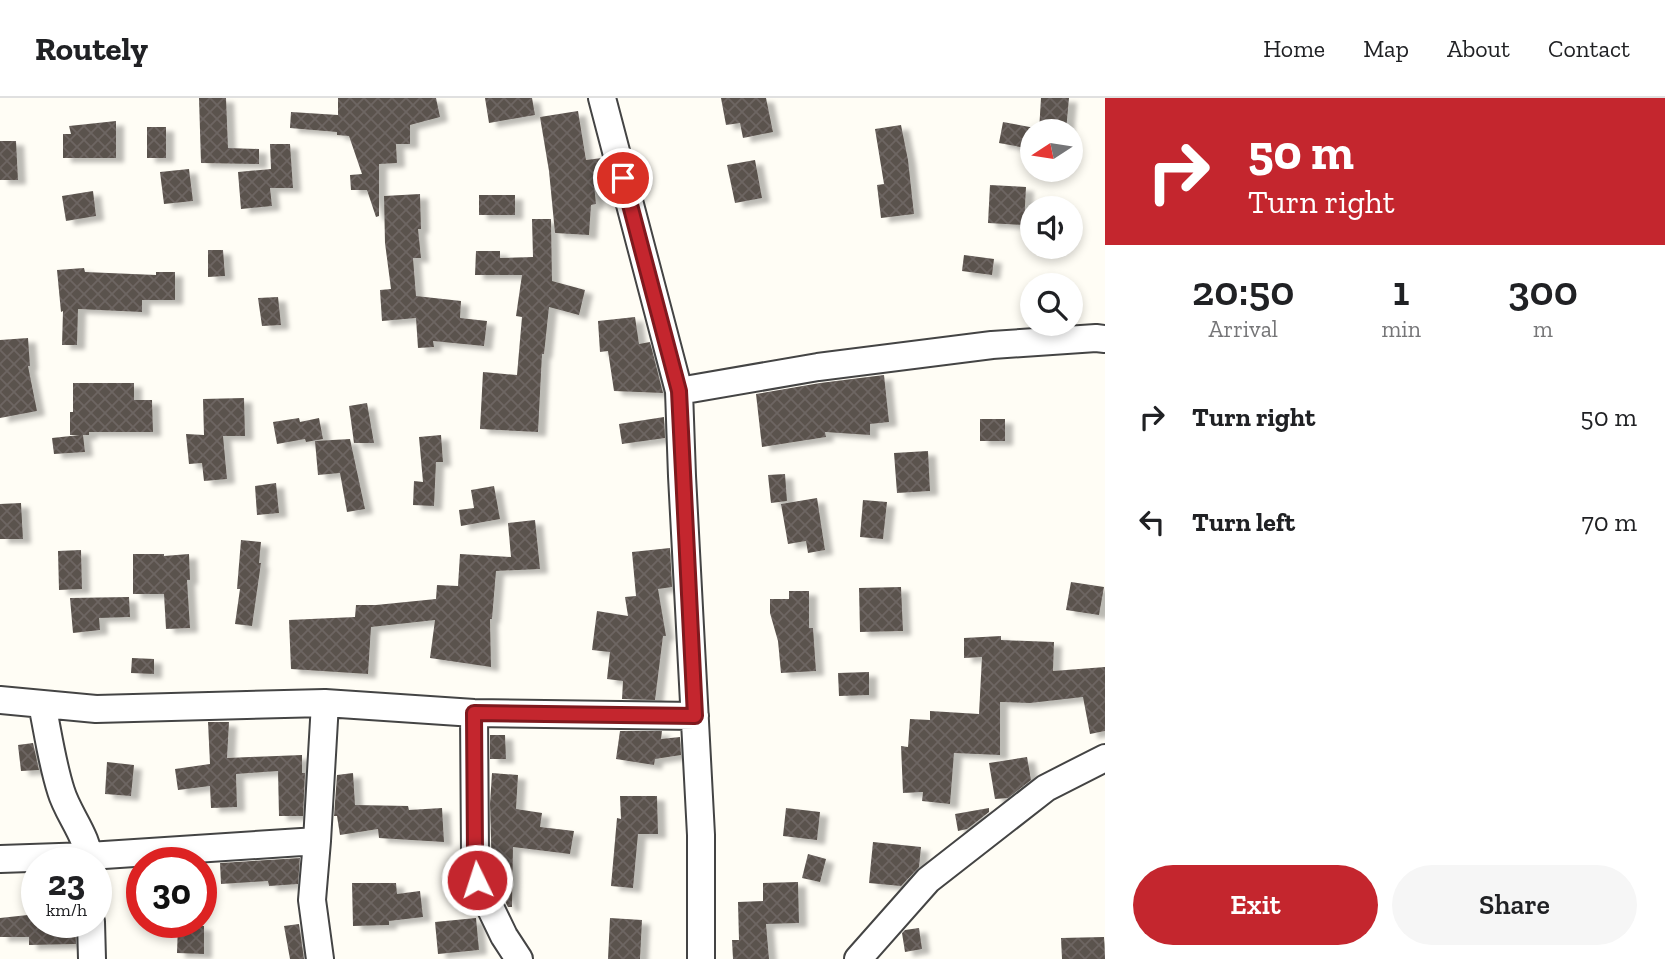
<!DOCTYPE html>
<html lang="en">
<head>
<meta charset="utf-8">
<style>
  :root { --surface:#fff; --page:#f6f6f6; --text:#202124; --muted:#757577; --line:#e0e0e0; --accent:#c4262e }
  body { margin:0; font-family:"Zilla Slab",serif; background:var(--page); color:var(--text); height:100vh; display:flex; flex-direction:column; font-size:26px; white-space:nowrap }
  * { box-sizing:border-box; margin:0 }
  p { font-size:23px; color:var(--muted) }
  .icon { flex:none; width:38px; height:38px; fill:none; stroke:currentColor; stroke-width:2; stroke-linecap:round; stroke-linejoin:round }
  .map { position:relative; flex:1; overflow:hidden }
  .details { display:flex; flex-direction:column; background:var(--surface); width:560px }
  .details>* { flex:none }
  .top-card { background:#c4262e; color:#fff; overflow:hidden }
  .needle { width:46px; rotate:258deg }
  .tools { position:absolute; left:1020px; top:21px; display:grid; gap:14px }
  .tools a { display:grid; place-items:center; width:63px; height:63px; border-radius:50%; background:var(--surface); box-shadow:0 4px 10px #0003; font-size:35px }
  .speed { position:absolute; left:21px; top:749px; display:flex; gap:14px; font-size:35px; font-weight:700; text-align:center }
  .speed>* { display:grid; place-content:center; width:91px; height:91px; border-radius:50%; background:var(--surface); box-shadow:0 4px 10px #0003; line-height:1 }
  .speed small { font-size:18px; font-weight:400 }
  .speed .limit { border:10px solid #d22; background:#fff; color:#111 }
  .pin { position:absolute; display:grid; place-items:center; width:60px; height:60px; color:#fff; margin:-30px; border:4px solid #fff; border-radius:50%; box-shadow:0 2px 7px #0007 }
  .me { position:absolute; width:77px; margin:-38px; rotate:356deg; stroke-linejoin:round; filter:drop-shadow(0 0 5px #0008) }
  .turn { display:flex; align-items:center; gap:24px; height:147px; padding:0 28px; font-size:32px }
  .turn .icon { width:91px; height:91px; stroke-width:2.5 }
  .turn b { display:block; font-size:49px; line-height:60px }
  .eta { display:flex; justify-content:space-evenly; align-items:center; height:119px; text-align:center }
  .eta b { font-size:42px; font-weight:600; line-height:49px }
  .cta { display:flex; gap:14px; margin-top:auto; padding:14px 28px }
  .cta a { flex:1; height:80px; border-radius:42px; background:var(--accent); color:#fff; font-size:28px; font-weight:600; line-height:80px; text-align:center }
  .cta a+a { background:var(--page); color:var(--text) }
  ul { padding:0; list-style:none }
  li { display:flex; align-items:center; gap:21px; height:105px; padding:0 28px }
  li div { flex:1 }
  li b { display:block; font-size:26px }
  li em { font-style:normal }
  header { display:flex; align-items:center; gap:42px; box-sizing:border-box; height:98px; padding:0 35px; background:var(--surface); border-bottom:2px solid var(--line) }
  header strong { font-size:33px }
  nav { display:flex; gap:38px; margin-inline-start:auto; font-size:24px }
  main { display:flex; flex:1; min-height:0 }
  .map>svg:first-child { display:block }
  .building { fill:url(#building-cross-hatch); filter:url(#shadow) }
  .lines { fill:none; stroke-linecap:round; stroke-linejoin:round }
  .minor-casing { stroke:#444; stroke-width:30 }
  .minor { stroke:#fff; stroke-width:26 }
  .route-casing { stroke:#7f191e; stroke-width:18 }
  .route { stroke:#c4262e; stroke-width:12 }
</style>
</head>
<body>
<header>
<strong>Routely</strong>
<nav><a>Home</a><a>Map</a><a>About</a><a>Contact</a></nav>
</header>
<main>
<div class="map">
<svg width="1105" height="861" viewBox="0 0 1105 861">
  <defs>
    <pattern id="building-cross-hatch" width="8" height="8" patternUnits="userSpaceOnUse" patternTransform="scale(1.75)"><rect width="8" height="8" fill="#5a524d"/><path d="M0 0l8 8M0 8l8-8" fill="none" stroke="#6d6662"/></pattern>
    <filter id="shadow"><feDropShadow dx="8" dy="4.5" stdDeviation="2" flood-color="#0004"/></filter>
  </defs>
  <rect width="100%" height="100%" fill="#fffdf5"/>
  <path class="building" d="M199,0H226L228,50L259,51V66L201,65Z
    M338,0H436L440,19L410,27V46H396L397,65L379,66V118L376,119L367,92H351L350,77L362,76L349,38L337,37V34L290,30L291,14L338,17Z
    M485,0H532L535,17L489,25Z
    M721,0H766L773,34L743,40L740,25L726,27Z
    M1041,0H1069L1066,33H1039Z
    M578,13L586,62L602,60L606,76L593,77L596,106L591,107L589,137L555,135L549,73L540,19Z
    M116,23V60H63V36H71L69,28Z
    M1003,24L1035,30L1034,33H1032L1031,51L999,45Z
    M901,27L908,62L914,116L881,120L877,87L884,86L875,31Z
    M147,29H166V60H147Z
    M0,43H16L18,82H0Z
    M270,46H290L293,90H270L272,108L241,111L238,74L271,71Z
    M755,62L762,100L735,105L727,67Z
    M189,71L193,103L164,106L160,74Z
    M990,87L1026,89L1024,127L988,125Z
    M93,93L96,118L66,123L62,98Z
    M420,96L421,131H418L421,160H413L416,198L461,203L460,220L487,223L484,248L433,243L434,249L418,250L416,220L382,223L380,192L391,191L385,145L384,98Z
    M479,97H515V117H479Z
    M532,121H551L552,183L585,192L579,217L549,209L544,256H542L538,334L480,331L483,274L517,277L522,219L516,218L522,177H475L476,153H500V160L533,159Z
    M208,152H223L225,178L208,179Z
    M964,157L994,161L992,177L962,173Z
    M84,170L85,174L156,177V174H175V202H142V214L78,211L77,247H62L63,213L61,214L57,172Z
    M278,199L281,227L262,228L258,200Z
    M635,219L639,246L650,244L663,295L614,293L608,253L600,254L598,223Z
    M28,240L30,268H28L37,313L0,320V242Z
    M884,277L889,324L870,326V337L825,334L826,339L762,349L756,296L820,285Z
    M73,285H134V302H152L153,334H89V337H83L85,354L54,356L52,340L80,337H70V314H73Z
    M244,300L245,338H223L227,381L204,383L202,365L189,366L186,336L204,337L203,301Z
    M367,305L374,345H354L349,308Z
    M664,319L665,340L622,346L619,326Z
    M299,320L300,324L319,320L323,341L306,344L305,341L277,346L273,324Z
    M980,321H1005V343H980Z
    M441,337L443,364H436L434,408L413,407L414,383L423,384L419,339Z
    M350,341L365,411L347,414L340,375L318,377L315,343Z
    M928,353L930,393L897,395L894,355Z
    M785,376L787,403L771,405L768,377Z
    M276,385L279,415L257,417L255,388Z
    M494,388L500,421L461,428L459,412L474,410L471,392Z
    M817,400L825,452L808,455L806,443L788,446L781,406Z
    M863,402L887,404L883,441L860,439Z
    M21,405L23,441H0V406Z
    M535,422L540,471L496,473L492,521H490L491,569L430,560L435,522L371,529L368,576L291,571L289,522L355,519L356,507H376L436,501L437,487L458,488L460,456L511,459L508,425Z
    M241,442L261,444L259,465H261L252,528L235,526L240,491H237Z
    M670,450L672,489L658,491L666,538H663L655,602L622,601L623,583L607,581L610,554L592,552L597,513L628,518L625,499L636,498L632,454Z
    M81,452L82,491L59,492L58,453Z
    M133,456H164V458L189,456L190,482H187L190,530L166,531L164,496H133Z
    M1071,484L1104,489L1099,517L1066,512Z
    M901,489L903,533L860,534L859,490Z
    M789,493H809V530H813L816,573L781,575L778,543L770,515V501H789Z
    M129,499L130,519L99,520L100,532L73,535L70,500Z
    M1001,538V542L1054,544L1053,573L1105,569V633L1090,636L1083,599L1030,605L1000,604V657L954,655L950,706L922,703L923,694L903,695L901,648L908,649L910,621L930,622V613L979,616L982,559L964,560V540Z
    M132,560L154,561V576L131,575Z
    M869,574V597L839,598L838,575Z
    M208,624H229L227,660L302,657V675H305L303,718H279L278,673L236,676L237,709L211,710L210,688L178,692L175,671L210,666Z
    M620,633H662L661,641L680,639L681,657L655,661L654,667L616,661Z
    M490,637H505L506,661H490Z
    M33,645L39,672L21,673L18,647Z
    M1027,659L1031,682L1008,700L995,701L989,665Z
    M107,664L134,667L131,698L105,696Z
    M353,675L355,707L408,708L409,712L442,710L444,744L379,740L378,731L340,737L337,718H334L337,677Z
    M492,675L518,677L516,711L542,715L540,729L574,733L570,756L513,749L512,809H508L492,778L490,706Z
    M620,698H657L658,736H638L633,790L611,788L617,720L621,721Z
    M786,710L820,714L817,742L783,738Z
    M989,710V714L967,731L958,733L955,716Z
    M873,744L921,749L919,769L901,788L869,785Z
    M808,756L826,761L820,784L802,780Z
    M300,760L298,786L269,788L268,783L221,786L220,765Z
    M798,784L799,825L766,826L769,861H733L732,842H739L738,804L763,803V785Z
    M352,785H396L397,796L420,793L423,819L389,823V827L353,828Z
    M37,816V824H64V827L75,826L76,846L29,847V839H0V820Z
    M476,820L479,852L438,856L435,824Z
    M610,820L642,822L640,861H608Z
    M299,826L304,861H290L284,828Z
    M178,827L204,828V856L177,855Z
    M919,830L922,851L905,854L902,835L905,832Z
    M1104,839L1105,861H1062L1061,840Z"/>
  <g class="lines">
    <g class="minor-casing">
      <path id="minor" d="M602,0L679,293L682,378L701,737V861
        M679,293L818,269L992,247L1096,240L1105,241
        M0,602L96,611L325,605L474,615L695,618
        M42,606C48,635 52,665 61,693C68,717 89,739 89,765
        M474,615L475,755L477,782L504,838L519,861
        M0,761L89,758L317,743
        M91,824L92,861
        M320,861L312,802L317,743L325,605
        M858,861L928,782L1046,690L1105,660"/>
    </g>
    <use href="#minor" class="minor"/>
  </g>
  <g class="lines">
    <g class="route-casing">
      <path id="route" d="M477,782L475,755L474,615L695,618L679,293L623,80"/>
    </g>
    <use href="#route" class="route"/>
  </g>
</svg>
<div class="tools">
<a><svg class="needle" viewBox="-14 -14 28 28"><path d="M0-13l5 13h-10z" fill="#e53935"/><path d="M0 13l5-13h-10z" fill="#757577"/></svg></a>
<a><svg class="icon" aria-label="sound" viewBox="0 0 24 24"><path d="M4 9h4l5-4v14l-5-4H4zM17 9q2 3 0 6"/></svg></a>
<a><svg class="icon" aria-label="search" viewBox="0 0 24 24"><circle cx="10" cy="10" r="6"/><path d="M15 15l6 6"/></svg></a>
</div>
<div class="speed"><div>23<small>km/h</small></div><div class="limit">30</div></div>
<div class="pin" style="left:623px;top:80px;background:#d93025"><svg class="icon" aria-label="arrive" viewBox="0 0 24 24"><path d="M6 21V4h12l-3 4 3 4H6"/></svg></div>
<svg class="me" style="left:477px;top:782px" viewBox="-20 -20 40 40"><circle r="17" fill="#c4262e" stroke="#fff" stroke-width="3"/><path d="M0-11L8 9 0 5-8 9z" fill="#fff"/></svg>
</div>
<section class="details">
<div class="top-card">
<div class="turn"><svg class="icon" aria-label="right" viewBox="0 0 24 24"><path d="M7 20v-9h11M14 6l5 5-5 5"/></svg><div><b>50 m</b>Turn right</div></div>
</div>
<div class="eta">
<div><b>20:50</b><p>Arrival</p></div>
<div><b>1</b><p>min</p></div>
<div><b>300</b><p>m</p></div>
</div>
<ul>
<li><svg class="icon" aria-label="right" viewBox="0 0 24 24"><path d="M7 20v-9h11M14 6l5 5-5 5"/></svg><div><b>Turn right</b></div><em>50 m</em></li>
<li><svg class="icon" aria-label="left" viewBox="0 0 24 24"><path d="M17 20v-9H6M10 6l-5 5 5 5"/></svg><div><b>Turn left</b></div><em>70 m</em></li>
</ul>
<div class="cta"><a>Exit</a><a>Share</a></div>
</section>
</main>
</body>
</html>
